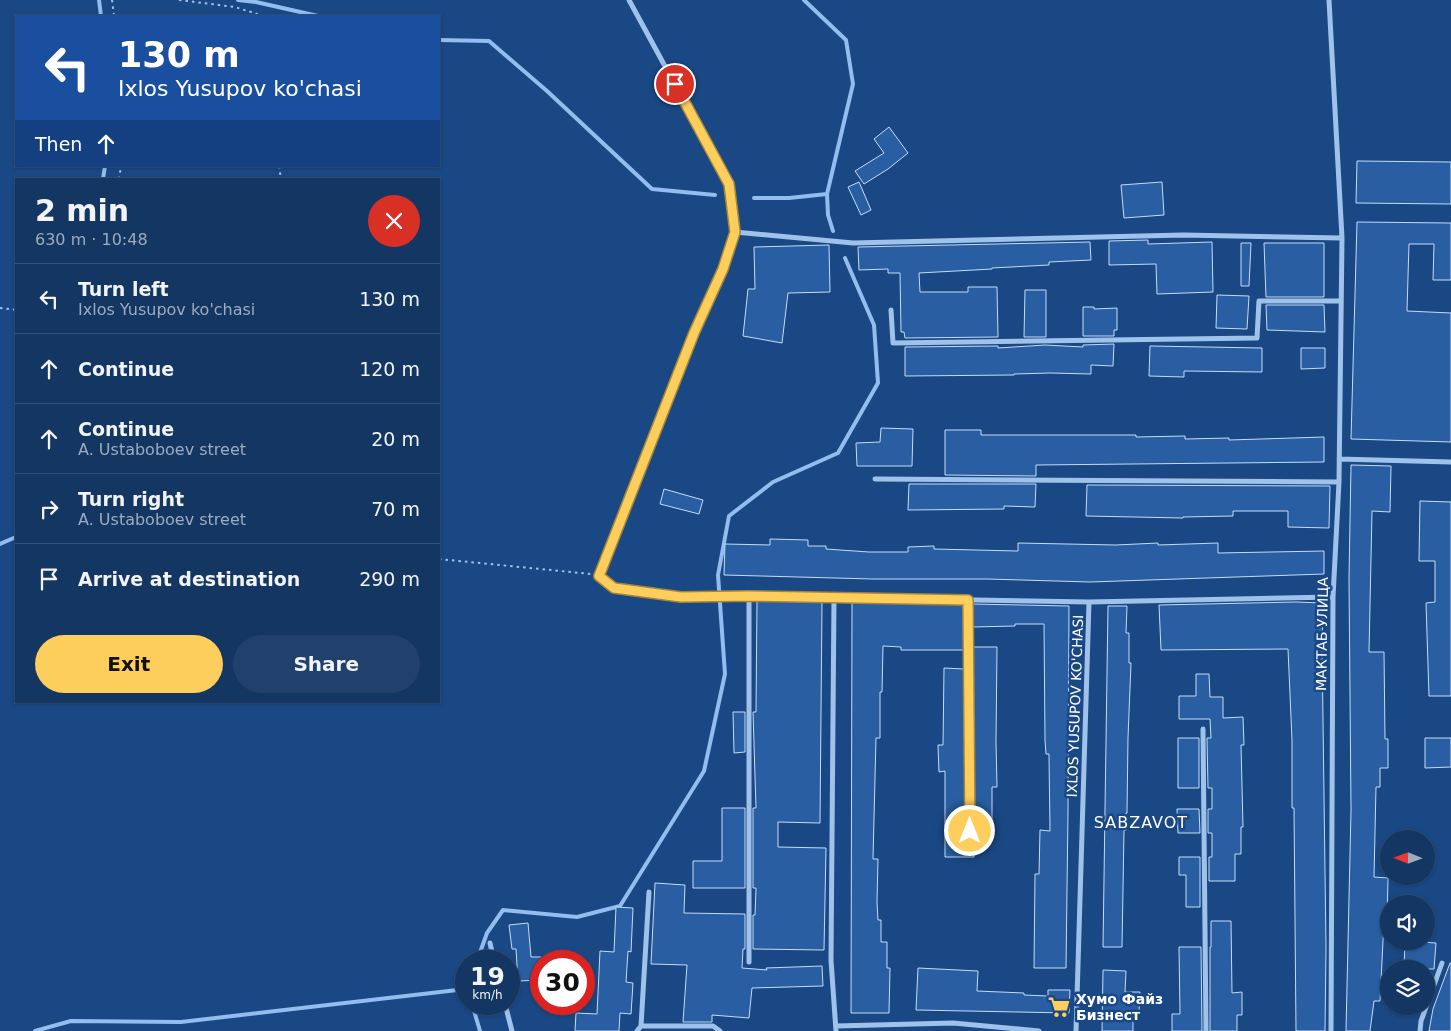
<!DOCTYPE html>
<html lang="en">
<head>
<meta charset="utf-8">
<style>
  :root { --surface:#143663; --page:#21416c; --text:#f1f3f6; --muted:#9dabbe; --line:#335078; --accent:#fdce5b }
  body { margin:0; font-family:"DejaVu Sans",sans-serif; background:var(--page); color:var(--text); height:100vh; display:flex; flex-direction:column; font-size:19px; white-space:nowrap }
  * { box-sizing:border-box; margin:0 }
  p { font-size:16px; color:var(--muted) }
  .icon { flex:none; width:28px; height:28px; fill:none; stroke:currentColor; stroke-width:2; stroke-linecap:round; stroke-linejoin:round }
  .map { position:relative; flex:1; overflow:hidden }
  .drawer { position:absolute; left:15px; top:178px; width:425px; height:525px; display:flex; flex-direction:column; background:var(--surface); border-radius:0px; box-shadow:0 1px 4px #0004,0 0 0 1px var(--line) }
  .drawer>* { flex:none }
  .top-card { position:absolute; left:15px; top:15px; width:425px; height:152px; border-radius:0px; box-shadow:0 1px 4px #0004,0 0 0 1px var(--line); background:#1a4fa0; color:#fff; overflow:hidden }
  .needle { width:32px; rotate:271deg }
  .fabs { position:absolute; left:1380px; top:830px; display:grid; gap:10px }
  .fabs a { display:grid; place-items:center; width:55px; height:55px; border-radius:50%; background:var(--surface); box-shadow:0 1px 4px #0004,0 0 0 1px var(--line); font-size:25px }
  .speed { position:absolute; left:455px; top:950px; display:flex; gap:10px; font-size:25px; font-weight:700; text-align:center }
  .speed>* { display:grid; place-content:center; width:65px; height:65px; border-radius:50%; background:var(--surface); box-shadow:0 1px 4px #0004,0 0 0 1px var(--line); line-height:1 }
  .speed small { font-size:12px; font-weight:400 }
  .speed .limit { border:8px solid #d22; background:#fff; color:#111 }
  .pin { position:absolute; display:grid; place-items:center; width:42px; height:42px; color:#fff; margin:-21px; border:2px solid #fff; border-radius:50%; box-shadow:0 1px 5px #0007 }
  .me { position:absolute; width:55px; margin:-28px; rotate:0deg; stroke-linejoin:round; filter:drop-shadow(0 0 4px #0008) }
  .turn { display:flex; align-items:center; gap:18px; height:105px; padding:0 20px; font-size:22px }
  .turn .icon { width:65px; height:65px; stroke-width:2.5 }
  .turn b { display:block; font-size:35px; line-height:42px }
  .then { display:flex; align-items:center; height:48px; padding:0 20px; background:#0003; gap:10px; font-size:19px }
  .round { display:grid; place-items:center; flex:none; width:52px; height:52px; border-radius:26px; background:var(--page) }
  .head { display:flex; align-items:center; justify-content:space-between; height:85px; padding:0 20px }
  h1 { font-size:30px; font-weight:700; line-height:38px }
  .action { display:flex; gap:10px; margin-top:auto; padding:10px 20px }
  .action a { flex:1; height:58px; border-radius:30px; background:var(--accent); color:#111; font-size:20px; font-weight:700; line-height:58px; text-align:center }
  .action a+a { background:var(--page); color:var(--text) }
  ul { padding:0; list-style:none }
  li { display:flex; align-items:center; gap:15px; height:70px; padding:0 20px; border-top:1px solid var(--line) }
  li div { flex:1 }
  li b { display:block; font-size:19px }
  li em { font-style:normal }
  .map>svg:first-child { display:block }
  .lines { fill:none; stroke-linecap:round; stroke-linejoin:round }
  .stream { stroke:#92bdee; stroke-width:4 }
  .building { fill:#295fa2; stroke:#c4dcf8 }
  .path { stroke:#9fc2eb; stroke-width:2; stroke-dasharray:2.5 4; stroke-linecap:butt }
  .street { stroke:#9fc2eb; stroke-width:5 }
  .route-casing { stroke:#a4863b; stroke-width:12 }
  .route { stroke:#fdce5b; stroke-width:9 }
  .labels { text-anchor:middle; dominant-baseline:central; stroke-width:5; stroke-linejoin:round; paint-order:stroke }
  .street-label { font-size:14px; fill:#fff; stroke:#1a4884 }
  .poi-label { font-size:14px; font-weight:bold; fill:#fff; stroke:#1a4884; text-anchor:start }
  .quarter-label { font-size:16px; letter-spacing:1px; fill:#fff; stroke:#1a4884 }
</style>
</head>
<body>
<div class="map">
<svg width="1451" height="1031" viewBox="0 0 1451 1031">
  <rect width="100%" height="100%" fill="#1a4884"/>
  <g class="lines">
    <path class="stream" d="M99,0L101,16
      M238,0L256,2L318,16
      M804,0L846,40L853,84L827,194L828,215L833,231
      M439,40L489,41L547,91L652,189L715,195
      M103,179L105,166
      M754,198H789L827,194
      M0,544L16,537
      M477,961L487,933L503,910L577,917L620,906L704,771L725,674L718,575L729,516L773,482L838,453L878,383L874,325L845,258
      M472,1004L480,1031
      M35,1031L71,1021L181,1022L466,989"/>
  </g>
  <path class="building" d="M889,127L908,153L888,169L864,184L855,171L884,153L874,139Z
    M1357,161L1451,162V204L1356,203Z
    M859,182L871,210L861,215L848,187Z
    M1162,182L1164,215L1124,218L1121,185Z
    M1357,222L1451,223V280H1433L1434,244H1409L1407,311L1451,313V442L1351,439Z
    M1148,240V244L1212,242L1213,292L1157,294L1156,264L1109,265V241Z
    M1090,242L1091,260L1049,262V265L992,268V269L919,273L920,292H968V287H997L998,337L905,338L904,332H901L900,273H888V269L859,270L858,247Z
    M1241,243H1251L1249,286H1241Z
    M1264,243H1324V297H1266Z
    M829,245L830,292L788,293L782,343L743,336L748,289H755L754,247Z
    M1025,290H1046V337H1024Z
    M1217,295L1249,296L1247,329L1216,328Z
    M1266,305H1324L1325,332L1267,330Z
    M1083,307H1094V309L1117,308V330H1114V336H1083Z
    M1114,344L1113,366L1091,365V374L1050,373L1014,374V375L905,376V347L998,346V348L1045,345L1083,347V345Z
    M1150,346L1262,348V372L1184,371V377L1149,376Z
    M1301,348H1325V368L1301,369Z
    M881,428L913,429L912,466H857L856,443L880,442Z
    M945,430H981V435H1136V437L1185,436V439L1229,438V440L1324,437V462L1036,465V476L945,475Z
    M1351,465L1391,466L1390,512L1372,511L1369,652H1384L1385,739H1388V768H1380V787H1376L1374,877L1388,878L1387,921H1384L1380,1001H1374L1370,1031H1346L1351,810L1349,578Z
    M909,484H1036L1035,507L1004,506V509L908,510Z
    M1087,485L1330,486L1329,528L1288,527V511H1233V516L1183,517V518L1086,516Z
    M664,489L703,500L699,514L660,504Z
    M1420,501L1451,502V696H1429L1426,603L1435,602V561H1419Z
    M770,539L808,540V546H826V549L869,552H908V547L934,546V549L1018,551V543L1116,545L1158,543V545L1218,543V553L1324,551V574L1090,582L987,579H872L724,575L725,544L770,545Z
    M757,601L822,602L820,823L778,822V847L826,848L824,950L753,949V915H755L756,888H753V808H756L753,712H756Z
    M1296,602L1323,603L1322,644L1326,947L1325,1031H1296L1294,808H1292V740L1288,649L1161,650L1159,605Z
    M852,603L964,604V650H901V647L883,646L882,692H880V738H876L873,859H878L877,902L878,920H881V942H887V968H890L889,1013H851Z
    M972,604L1069,606L1068,812L1066,968H1034L1035,874H1039L1040,830L1050,831L1049,754H1046L1045,740L1044,624H1015V626L973,627Z
    M1108,606H1127L1126,633H1129V663H1131L1128,738L1127,813H1126V830H1124L1122,947H1103Z
    M973,647H997L996,741L997,787H992V827H974Z
    M944,668L964,669L966,831L970,835L974,832V857H945V771L939,772L938,745H943Z
    M1196,674H1209L1210,697H1223V718L1243,717L1244,745H1241L1243,827H1241V854H1235V881H1209V857H1212V833H1208V809H1212V788H1208L1207,738H1211L1210,719H1179V696H1196Z
    M733,712H745V752L734,753Z
    M1178,738H1199V788H1178Z
    M1425,738H1451V767L1425,768Z
    M722,808H745V888H693V861H722Z
    M1177,809H1199L1200,833H1178Z
    M1179,857H1200V907H1186V875H1179Z
    M655,883L685,885L684,913L745,914V949H743L742,968L767,970L766,968L822,966L823,986L752,988L749,1018L712,1015V1022H683L687,965L651,964Z
    M616,907L633,908L631,952L628,951L626,982L633,983L631,1014L620,1013L619,1031H575L576,1013L597,1014L600,951L614,952Z
    M1211,921H1231L1232,993L1242,992V1015H1237V1031H1210V947H1211Z
    M528,923L531,957H541V980L518,981L516,949H512L509,925Z
    M1405,941L1436,943L1434,969H1404Z
    M1179,947H1201L1202,1031H1172V1014H1180Z
    M1450,963H1451V1031H1429L1433,1009Z
    M918,968L978,971L977,991L1024,993V995L1048,996V990H1070L1069,1013L916,1010Z
    M1103,970L1126,971L1125,992H1140L1139,1013H1133V1031H1102Z"/>
  <g class="lines">
    <path class="path" d="M112,0L114,16
      M179,0L235,7L257,14L258,16
      M279,166L281,179
      M119,179L121,166
      M0,308L16,310
      M439,559L591,574"/>
    <path class="street" d="M629,0L729,184L735,232L723,269L694,333L599,576L614,588L681,597L749,596L1089,602L1076,1031
      M1329,0L1342,238L1339,482L1333,597L1331,1031
      M735,232L853,243L1183,235L1342,238
      M891,310L893,343L1257,338L1259,301H1341
      M1339,459L1451,462
      M875,479L1339,482
      M834,598L831,960L836,1031
      M968,600L970,831
      M1089,602L1333,597
      M1203,729L1206,1031
      M490,943L494,961
      M749,962V596
      M505,1004L512,1031
      M641,1026L649,892
      M836,1026L953,1023L1039,1031
      M637,1031L641,1026H713L720,1031
      M1420,1031L1421,1021L1442,963"/>
  </g>
  <g class="lines">
    <g class="route-casing">
      <path id="route" d="M675,84L729,184L735,232L723,269L694,333L599,576L614,588L681,597L749,596L968,600L970,831"/>
    </g>
    <use href="#route" class="route"/>
  </g>
  <defs>
    <g id="supermarket-bare" transform="scale(1.725)"><path d="M-6-5.5h2.5l.6 2H6L4.5 2H-2.5L-4.4-4H-6ZM-1.5 3.2a1.3 1.3 0 1 0 .1 0ZM3 3.2a1.3 1.3 0 1 0 .1 0Z" fill="#fdce5b" stroke="#1a4884" stroke-width="2.5" paint-order="stroke"/></g>
  </defs>
  <g fill-rule="evenodd">
    <use href="#supermarket-bare" x="1059" y="1007"/>
  </g>
  <g class="labels">
    <g class="street-label">
      <text transform="translate(1322 634) rotate(-89)">МАКТАБ УЛИЦА</text>
      <text transform="translate(1075 706) rotate(-88)">IXLOS YUSUPOV KO'CHASI</text>
    </g>
    <g class="poi-label">
      <text x="1076" y="999">Хумо Файз<tspan x="1076" dy="16">Бизнест</tspan></text>
    </g>
    <g class="quarter-label">
      <text x="1141" y="822">SABZAVOT</text>
    </g>
  </g>
</svg>
<div class="fabs">
<a><svg class="needle" viewBox="-14 -14 28 28"><path d="M0-13l5 13h-10z" fill="#e53935"/><path d="M0 13l5-13h-10z" fill="#9dabbe"/></svg></a>
<a><svg class="icon" aria-label="sound" viewBox="0 0 24 24"><path d="M4 9h4l5-4v14l-5-4H4zM17 9q2 3 0 6"/></svg></a>
<a><svg class="icon" aria-label="layers" viewBox="0 0 24 24"><path d="M12 4l9 5-9 5-9-5zM3 14l9 5 9-5"/></svg></a>
</div>
<div class="speed"><div>19<small>km/h</small></div><div class="limit">30</div></div>
<div class="pin" style="left:675px;top:84px;background:#d93025"><svg class="icon" aria-label="arrive" viewBox="0 0 24 24"><path d="M6 21V4h12l-3 4 3 4H6"/></svg></div>
<svg class="me" style="left:970px;top:831px" viewBox="-20 -20 40 40"><circle r="17" fill="#fdce5b" stroke="#fff" stroke-width="3"/><path d="M0-11L8 9 0 5-8 9z" fill="#fff"/></svg>
<div class="top-card">
<div class="turn"><svg class="icon" aria-label="left" viewBox="0 0 24 24"><path d="M17 20v-9H6M10 6l-5 5 5 5"/></svg><div><b>130 m</b>Ixlos Yusupov ko'chasi</div></div>
<div class="then">Then<svg class="icon" aria-label="ahead" viewBox="0 0 24 24"><path d="M12 20V5M6 11l6-6 6 6"/></svg></div>
</div>
<section class="drawer">
<div class="head"><div><h1>2 min</h1><p>630 m · 10:48</p></div><a class="round" style="background:#d93025;color:#fff"><svg class="icon" aria-label="close" viewBox="0 0 24 24"><path d="M6 6l12 12M18 6L6 18"/></svg></a></div>
<ul>
<li><svg class="icon" aria-label="left" viewBox="0 0 24 24"><path d="M17 20v-9H6M10 6l-5 5 5 5"/></svg><div><b>Turn left</b><p>Ixlos Yusupov ko'chasi</p></div><em>130 m</em></li>
<li><svg class="icon" aria-label="ahead" viewBox="0 0 24 24"><path d="M12 20V5M6 11l6-6 6 6"/></svg><div><b>Continue</b></div><em>120 m</em></li>
<li><svg class="icon" aria-label="ahead" viewBox="0 0 24 24"><path d="M12 20V5M6 11l6-6 6 6"/></svg><div><b>Continue</b><p>A. Ustaboboev street</p></div><em>20 m</em></li>
<li><svg class="icon" aria-label="right" viewBox="0 0 24 24"><path d="M7 20v-9h11M14 6l5 5-5 5"/></svg><div><b>Turn right</b><p>A. Ustaboboev street</p></div><em>70 m</em></li>
<li><svg class="icon" aria-label="arrive" viewBox="0 0 24 24"><path d="M6 21V4h12l-3 4 3 4H6"/></svg><div><b>Arrive at destination</b></div><em>290 m</em></li>
</ul>
<div class="action"><a>Exit</a><a>Share</a></div>
</section>
</div>
</body>
</html>
